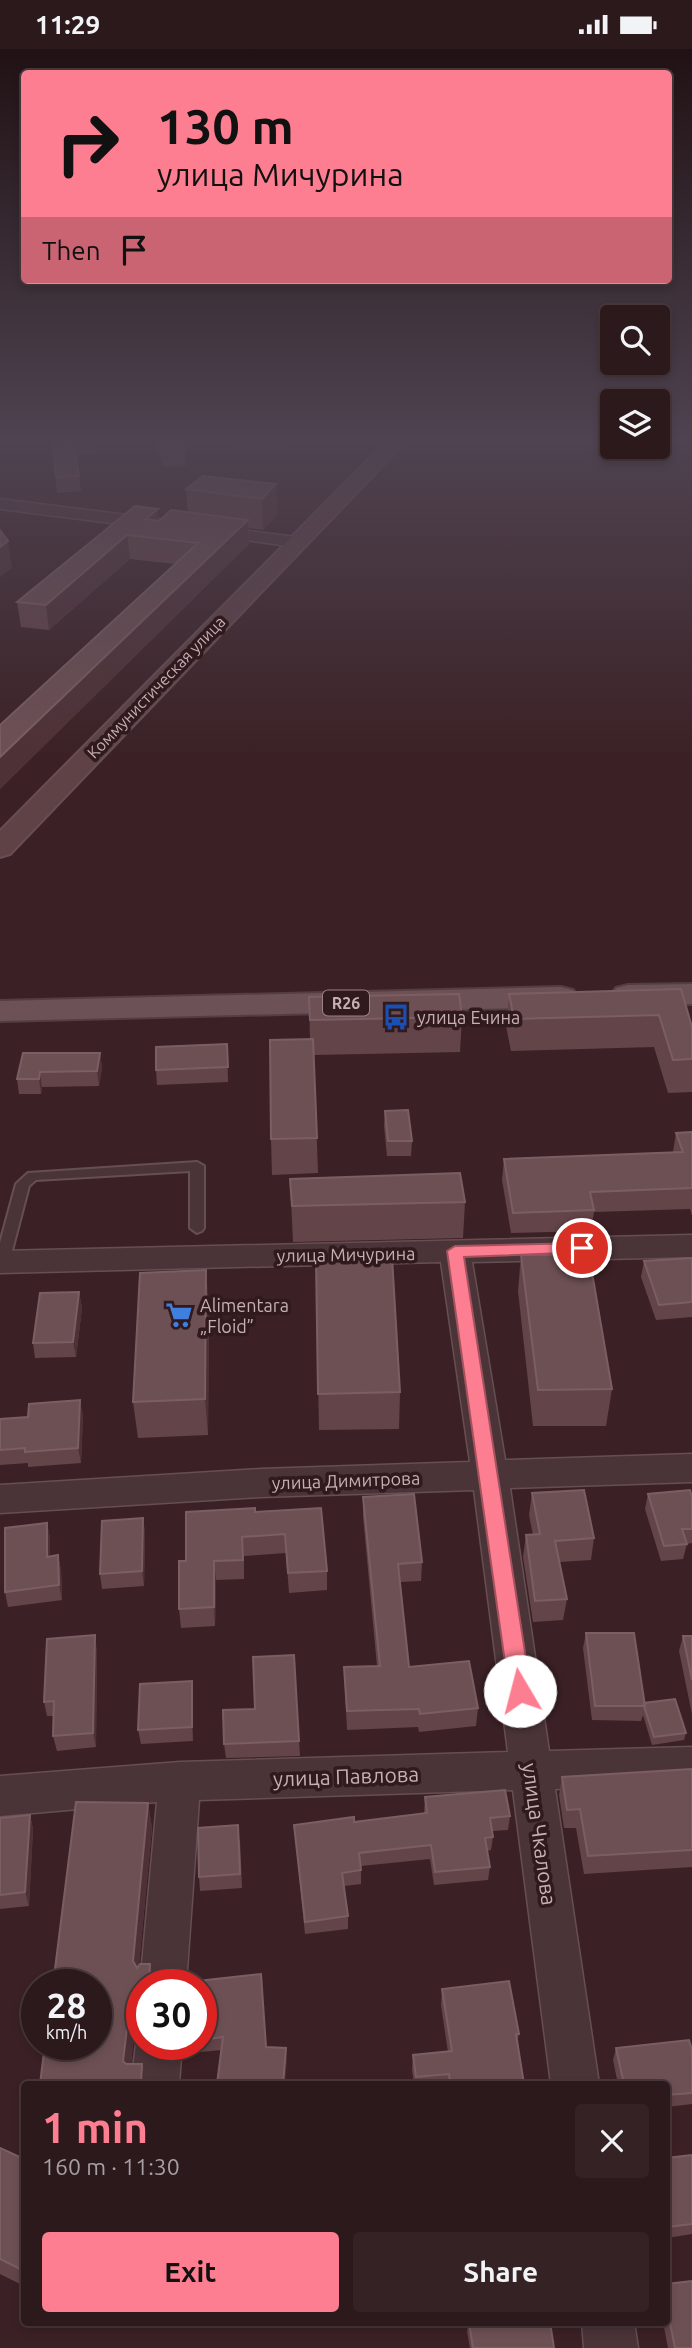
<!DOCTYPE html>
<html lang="en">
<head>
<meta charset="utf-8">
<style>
  :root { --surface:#2c191c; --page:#342225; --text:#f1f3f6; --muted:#a6a0a3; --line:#48383b; --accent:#fd7e90 }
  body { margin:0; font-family:Ubuntu,sans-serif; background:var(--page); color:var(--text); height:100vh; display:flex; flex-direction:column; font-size:26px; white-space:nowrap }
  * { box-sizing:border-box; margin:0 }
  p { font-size:23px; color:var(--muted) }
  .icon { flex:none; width:38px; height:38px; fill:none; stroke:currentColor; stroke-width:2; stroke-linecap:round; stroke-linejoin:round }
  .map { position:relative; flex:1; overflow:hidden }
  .drawer { position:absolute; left:21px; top:2032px; width:649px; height:245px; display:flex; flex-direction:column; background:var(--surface); border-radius:7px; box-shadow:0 4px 10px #0003,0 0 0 2px var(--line) }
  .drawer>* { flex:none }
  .top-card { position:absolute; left:21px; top:21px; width:651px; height:214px; border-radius:7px; box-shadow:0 4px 10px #0003,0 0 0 2px var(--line); background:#fd7e90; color:#111; overflow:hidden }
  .tools { position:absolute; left:600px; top:256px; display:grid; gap:14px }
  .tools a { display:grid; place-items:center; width:70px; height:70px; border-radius:7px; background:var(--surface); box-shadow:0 4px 10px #0003,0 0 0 2px var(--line); font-size:35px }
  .speed { position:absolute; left:21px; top:1920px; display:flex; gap:14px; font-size:35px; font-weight:700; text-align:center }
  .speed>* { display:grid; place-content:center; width:91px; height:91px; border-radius:50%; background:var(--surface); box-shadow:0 4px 10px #0003,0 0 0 2px var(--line); line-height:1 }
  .speed small { font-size:18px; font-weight:400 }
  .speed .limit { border:10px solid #d22; background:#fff; color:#111 }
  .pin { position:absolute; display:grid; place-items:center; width:60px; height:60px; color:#fff; margin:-30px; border:4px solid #fff; border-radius:50%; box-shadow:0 2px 7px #0007 }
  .me { position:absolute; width:77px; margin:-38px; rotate:352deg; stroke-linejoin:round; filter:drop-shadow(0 0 5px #0008) }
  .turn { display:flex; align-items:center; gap:24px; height:147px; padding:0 21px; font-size:32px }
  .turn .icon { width:91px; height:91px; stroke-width:2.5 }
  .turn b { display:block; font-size:49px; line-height:60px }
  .then { display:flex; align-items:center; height:66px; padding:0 21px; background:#0003; gap:14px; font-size:26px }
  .round { display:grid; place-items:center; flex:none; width:74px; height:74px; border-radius:7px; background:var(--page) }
  .headline { display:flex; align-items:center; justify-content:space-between; height:119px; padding:0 21px }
  h1 { font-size:42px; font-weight:600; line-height:52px; color:var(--accent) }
  .primary-button { display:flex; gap:14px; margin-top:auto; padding:14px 21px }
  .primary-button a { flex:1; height:80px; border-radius:7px; background:var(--accent); color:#111; font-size:28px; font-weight:600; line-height:80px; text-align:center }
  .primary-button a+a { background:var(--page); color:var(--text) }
  .status { display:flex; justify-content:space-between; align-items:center; height:49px; padding:0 35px; background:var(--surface); direction:ltr }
  .status svg { height:19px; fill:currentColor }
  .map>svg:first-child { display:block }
  .green { fill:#402739 }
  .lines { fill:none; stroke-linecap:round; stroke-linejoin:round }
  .service-casing { stroke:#664f53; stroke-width:4 }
  .minor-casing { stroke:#664f53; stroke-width:3 }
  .secondary-casing { stroke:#664f53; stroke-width:4 }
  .primary-casing { stroke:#543e41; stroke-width:4 }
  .service { fill:#4b3438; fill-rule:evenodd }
  .minor { fill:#4b3438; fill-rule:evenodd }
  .secondary { fill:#5f4246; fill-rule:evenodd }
  .primary { fill:#6c5256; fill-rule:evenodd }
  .wall { fill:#634449 }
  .shaded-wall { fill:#4e3136 }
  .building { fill:#6d5054; stroke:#7b5e63; stroke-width:2 }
  .route { fill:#fd7e90; stroke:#a4525e; stroke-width:2 }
  .labels { text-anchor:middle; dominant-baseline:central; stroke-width:7; stroke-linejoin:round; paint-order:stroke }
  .far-street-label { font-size:16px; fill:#c7afb3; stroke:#301a1d }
  .shield { fill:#301a1d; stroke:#9a8286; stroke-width:2 }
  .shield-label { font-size:16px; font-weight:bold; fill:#c7afb3 }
  .poi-label { font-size:18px; fill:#c7afb3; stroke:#301a1d; text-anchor:start }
  .street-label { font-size:18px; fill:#c7afb3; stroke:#301a1d }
  .near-street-label { font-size:21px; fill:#c7afb3; stroke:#301a1d }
</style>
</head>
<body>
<div class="status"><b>11:29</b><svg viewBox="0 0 49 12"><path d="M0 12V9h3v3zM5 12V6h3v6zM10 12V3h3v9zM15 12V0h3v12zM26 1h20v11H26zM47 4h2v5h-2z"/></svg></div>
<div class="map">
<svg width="692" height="2299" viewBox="0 0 692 2299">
  <rect width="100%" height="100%" fill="#3b2125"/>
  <path class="green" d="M226,389H279L287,400L235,404Z"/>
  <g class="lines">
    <g class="service-casing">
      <path id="service" d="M197,1113L204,1117V1179L202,1182L197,1184L190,1179V1122L36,1131L29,1137L9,1213L7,1217L0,1218V1194L16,1135L28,1124Z"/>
    </g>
    <g class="minor-casing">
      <path id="minor" d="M0,450L159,470L167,475L159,480L0,460Z
        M209,477L296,488L304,493L296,498L203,485L201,482Z
        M692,1186V1208L472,1213L505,1411L692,1405V1433L510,1439L549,1702L692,1698V1736L555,1740L599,2035H551L513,1741L199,1751L186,1936H142V1940L140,1936L157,1753L0,1767V1727L180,1713L508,1703L474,1441L261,1448L0,1464V1436L261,1420L470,1413L441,1213L0,1224V1202Z
        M142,1980V1995H182L179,2035H131L136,1995Z
        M582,2273H634L638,2299H584Z"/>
    </g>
    <g class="secondary-casing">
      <path id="secondary" d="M390,389H409L10,805L0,808V782Z"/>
    </g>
    <g class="primary-casing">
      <path id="primary" d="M692,935V955L628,956L616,953L611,946L616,939L628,936Z
        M561,938L573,941L578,948L573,955L561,958L0,972V952Z"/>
    </g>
    <use href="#service" class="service"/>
    <use href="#minor" class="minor"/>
    <use href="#secondary" class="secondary"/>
    <use href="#primary" class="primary"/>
  </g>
  <path class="wall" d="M0,389H10V394L0,395Z
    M71,389H95L96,405L76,406L81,442L57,444L52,395L72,394Z
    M155,389H181L185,402L186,417L163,418Z
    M276,435L277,466L263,481L249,479V495L0,740V676L175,515L130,510L49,581L21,578L17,553L135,457L159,472L188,463L186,440Z
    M681,940L692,978V1043L668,1044L654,998L511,1002L506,977L509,945Z
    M309,948L462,968L460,1003L314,1006L318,1124L272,1126L271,1090L310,990Z
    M227,995L228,1033L157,1036L156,1021Z
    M100,1004L102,1019L99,1037L42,1038L41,1045H19L17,1030Z
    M385,1062L412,1092L411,1107H387L384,1077Z
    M692,1083V1167L690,1160L594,1163L591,1182L511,1184L502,1131L504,1110L673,1103L676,1084Z
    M290,1130L465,1153L463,1189L293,1193Z
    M521,1206L612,1340L606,1377H533L518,1242Z
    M692,1209V1268L656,1271L641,1228L644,1212Z
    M316,1210L400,1343L399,1380L319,1381Z
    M79,1243L82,1259L76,1308L35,1309L33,1294Z
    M209,1257L208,1386L138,1389L133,1353Z
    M83,1366L81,1414L28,1418V1414L0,1416V1370Z
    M532,1444L594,1489L591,1511L559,1513L567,1550L563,1571L533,1573L523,1508L526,1486H533L529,1466Z
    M648,1445L692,1448V1494L687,1495L683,1510L661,1512L645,1460Z
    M363,1448L422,1513L421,1532L400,1533L409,1618L478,1659L476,1677L419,1683L418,1678L347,1681L344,1618L377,1617L363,1467Z
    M321,1459L327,1522V1541L289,1544L286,1504L244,1507V1530L216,1531L215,1577L181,1579L179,1560L186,1512L255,1463Z
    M143,1469L145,1484L144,1537L102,1540L100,1525Z
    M47,1474L50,1489V1507L58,1506L61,1521L62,1551L8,1558L5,1543Z
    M586,1584L644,1654L686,1684L684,1691L652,1696L643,1666L641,1672L592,1671L583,1599Z
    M683,1587H692V1665L679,1602Z
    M97,1601L96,1698L57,1702L53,1687L54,1667H47L44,1653Z
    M294,1606L300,1707L226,1709L224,1695L255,1660Z
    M193,1647V1692L141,1695L138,1681Z
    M692,1720V1818L584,1825L576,1779H564L559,1746L562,1728Z
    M425,1748L510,1767L508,1781L492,1782L493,1788L491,1801L487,1802L490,1818L488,1831L434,1836L430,1810L361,1817V1835L344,1837L348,1867V1880L305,1885L294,1776L354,1773L424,1764Z
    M148,1754L152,1779L139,1915H150L154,1936H142V1979L141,1978L133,1995L131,2015H142L147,2035H40Z
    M30,1766L33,1780L29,1857L0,1860V1769Z
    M240,1790L242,1839L200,1842L199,1828Z
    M201,1936L266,1998L287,2012L221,2001L192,2004L191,1995H201Z
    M442,1940L519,1985L517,1993L524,2035H414L412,2021L413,2006L448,2003L441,1956Z
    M616,1999L692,2001V2055L667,2058V2035H618L613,2011Z
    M0,2099L24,2110V2237L0,2225Z
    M692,2106V2185L667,2189V2109Z
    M667,2235L692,2299H668L663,2273H667Z
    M469,2273L554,2299H470L467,2282Z"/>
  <path class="shaded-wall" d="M276,435L277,466L263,481L262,450Z
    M158,460L159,483L146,470Z
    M248,471L249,495L0,740V708Z
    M127,486L130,510L49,581L46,556Z
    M8,492L12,519L0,528V498Z
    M100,1004L102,1019L99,1037L97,1022Z
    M40,1023L42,1038L41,1045L39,1030Z
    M206,1221L209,1257L208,1386L205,1350Z
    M79,1243L82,1259L76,1308L73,1293Z
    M80,1351L83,1366L81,1414L78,1399Z
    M143,1469L145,1484L144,1537L142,1522Z
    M47,1474L50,1489V1523L47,1508Z
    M58,1506L61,1521L62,1551L59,1536Z
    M214,1512L216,1531L215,1577L214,1558Z
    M95,1586L97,1601L96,1698L93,1684Z
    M192,1632L193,1647V1692L192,1678Z
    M148,1754L152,1779L137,1936L133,1912Z
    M30,1766L33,1780L29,1857L25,1843Z
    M150,1915L154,1936H149Z
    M136,1954L141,1978L133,1995L128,2035L123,2012L128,1971Z
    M286,1999L287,2012L285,2035H283Z
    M142,2015L147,2035H141Z"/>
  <path class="building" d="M72,389H95V390L72,391Z
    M158,389H181L185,402L162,403Z
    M74,394L79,427L56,428L52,395Z
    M203,427L276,435L262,450L186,440Z
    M135,457L158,460L146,470L159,472L171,461L248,471L0,708V676L198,494L127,486L46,556L17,553Z
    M0,481L8,492L0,498Z
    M681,940L692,978V1010L673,1011L659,966L514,970L509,945Z
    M459,945L462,968L310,971L309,948Z
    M313,990L317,1089L271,1090L270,991Z
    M227,995L228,1018L156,1021V998Z
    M23,1004H100L97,1022L40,1023L39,1030H17Z
    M408,1061L412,1092H388L385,1062Z
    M692,1083V1139L590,1143L594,1161L513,1164L504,1110L683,1103L676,1084Z
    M460,1124L465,1153L292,1157L290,1130Z
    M521,1206H589L612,1340L538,1341Z
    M392,1208L400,1343L318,1345L316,1210Z
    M692,1209V1253L659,1256L644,1212Z
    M206,1221L205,1350L133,1353L140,1224Z
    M79,1243L73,1293L33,1294L40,1244Z
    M80,1351L78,1399L25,1403V1399L0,1401V1370L28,1368L29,1355Z
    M584,1441L594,1489L555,1492L567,1550L535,1552L526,1486L540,1485L532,1444Z
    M690,1441L692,1448V1480H682L687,1495L664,1497L648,1445Z
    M414,1445L422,1513L398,1515L409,1618L469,1612L478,1659L420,1665L419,1660L347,1662L344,1618L380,1617L363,1448Z
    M255,1459V1463L321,1459L327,1522L288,1524L285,1485L242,1488L243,1511L214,1512V1558L179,1560V1512H186V1463Z
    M143,1469L142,1522L100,1525L102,1472Z
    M47,1474V1508L58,1506L59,1536L5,1543V1479Z
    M586,1584H634L645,1657H595Z
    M95,1586L93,1684L53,1687L54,1652L44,1653L47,1590Z
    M683,1587H692V1631Z
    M294,1606L299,1692L224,1695L223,1661L255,1660L253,1608Z
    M192,1632V1678L138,1681L140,1635Z
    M675,1650L686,1684L654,1688L644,1657V1654Z
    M692,1720V1801L588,1807L580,1760L567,1761L562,1728Z
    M505,1741L510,1767L490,1769L493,1788L485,1789L490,1818L435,1823L431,1796L359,1804L361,1821L342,1824L348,1867L305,1873L294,1776L354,1768V1773L427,1764L425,1748Z
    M76,1753L148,1754L133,1912L137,1919L140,1915H150L149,1936H142V1969H140V1957L136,1954L128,1971L123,2012L126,2015H142L141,2035H40L45,1995H96V1936H53Z
    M30,1766L25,1843L0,1846V1769Z
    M238,1776L240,1825L199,1828L198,1779Z
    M261,1925L266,1998L286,1999L283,2035H217L223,1988L201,1991V1936H189V1933Z
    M509,1932L519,1985H516L524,2035H450L449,2025L416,2028L413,2006L452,2002L442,1940Z
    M689,1991L692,2001V2044L667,2046V2035H624L616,1999Z
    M0,2099L24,2110V2222L0,2210Z
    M692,2106V2175L667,2178V2109Z
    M692,2232V2299H675L667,2259V2235Z
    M469,2273H550L554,2299H473Z"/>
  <linearGradient id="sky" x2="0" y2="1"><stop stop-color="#201214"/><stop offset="0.55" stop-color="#4f4351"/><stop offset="1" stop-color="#4f4351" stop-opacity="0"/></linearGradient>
  <rect width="692" height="710" fill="url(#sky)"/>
  <path class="route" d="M582,1194L590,1199L588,1203L464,1208L531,1642L527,1648L520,1651L512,1648L509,1642L447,1202L455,1197Z"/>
  <defs>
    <g id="bus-bare" transform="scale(2.1)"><path d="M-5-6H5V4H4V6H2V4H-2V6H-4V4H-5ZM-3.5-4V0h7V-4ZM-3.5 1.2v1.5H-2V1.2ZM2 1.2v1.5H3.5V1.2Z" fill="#1a4fb4" stroke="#301a1d" stroke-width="2.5" paint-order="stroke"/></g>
    <g id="supermarket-bare" transform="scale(2.1)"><path d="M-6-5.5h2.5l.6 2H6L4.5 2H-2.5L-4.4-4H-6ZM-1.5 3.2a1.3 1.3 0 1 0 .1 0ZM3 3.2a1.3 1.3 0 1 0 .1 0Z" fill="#3f7fe0" stroke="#301a1d" stroke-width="2.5" paint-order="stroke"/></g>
  </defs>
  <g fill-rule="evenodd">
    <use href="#bus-bare" x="396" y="968"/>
    <use href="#supermarket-bare" x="179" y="1266"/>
  </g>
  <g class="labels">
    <g class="far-street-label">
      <text transform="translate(156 638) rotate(-46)">Коммунистическая улица</text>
    </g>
    <rect class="shield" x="323" y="941.5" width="46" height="25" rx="5"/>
    <g class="shield-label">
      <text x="346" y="954">R26</text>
    </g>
    <g class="poi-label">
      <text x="417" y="968">улица Ечина</text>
      <text x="200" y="1256">Alimentara<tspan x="200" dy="21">„Floid”</tspan></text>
    </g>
    <g class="street-label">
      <text transform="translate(346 1205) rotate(-1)">улица Мичурина</text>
      <text transform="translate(346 1431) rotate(-2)">улица Димитрова</text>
    </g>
    <g class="near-street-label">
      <text transform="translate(346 1727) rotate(-2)">улица Павлова</text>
      <text transform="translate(540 1785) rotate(82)">улица Чкалова</text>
    </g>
  </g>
</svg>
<div class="tools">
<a><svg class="icon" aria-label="search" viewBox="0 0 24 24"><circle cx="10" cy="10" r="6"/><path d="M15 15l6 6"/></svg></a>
<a><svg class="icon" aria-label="layers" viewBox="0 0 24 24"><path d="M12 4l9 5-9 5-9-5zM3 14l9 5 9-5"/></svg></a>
</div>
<div class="speed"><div>28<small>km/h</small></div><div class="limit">30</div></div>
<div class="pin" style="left:582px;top:1199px;background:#d93025"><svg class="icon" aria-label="arrive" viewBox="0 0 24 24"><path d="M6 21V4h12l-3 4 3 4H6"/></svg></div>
<svg class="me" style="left:520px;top:1642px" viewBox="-20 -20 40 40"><circle r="19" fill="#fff"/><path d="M0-13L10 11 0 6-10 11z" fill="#fd7e90"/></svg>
<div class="top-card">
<div class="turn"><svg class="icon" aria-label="right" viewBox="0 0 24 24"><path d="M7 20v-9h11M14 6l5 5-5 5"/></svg><div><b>130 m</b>улица Мичурина</div></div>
<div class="then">Then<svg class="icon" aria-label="arrive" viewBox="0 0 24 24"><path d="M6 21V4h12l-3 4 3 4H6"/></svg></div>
</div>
<section class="drawer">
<div class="headline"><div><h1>1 min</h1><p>160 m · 11:30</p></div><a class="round"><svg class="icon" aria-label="close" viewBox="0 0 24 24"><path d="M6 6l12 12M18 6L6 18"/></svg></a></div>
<div class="primary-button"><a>Exit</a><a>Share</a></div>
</section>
</div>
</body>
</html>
